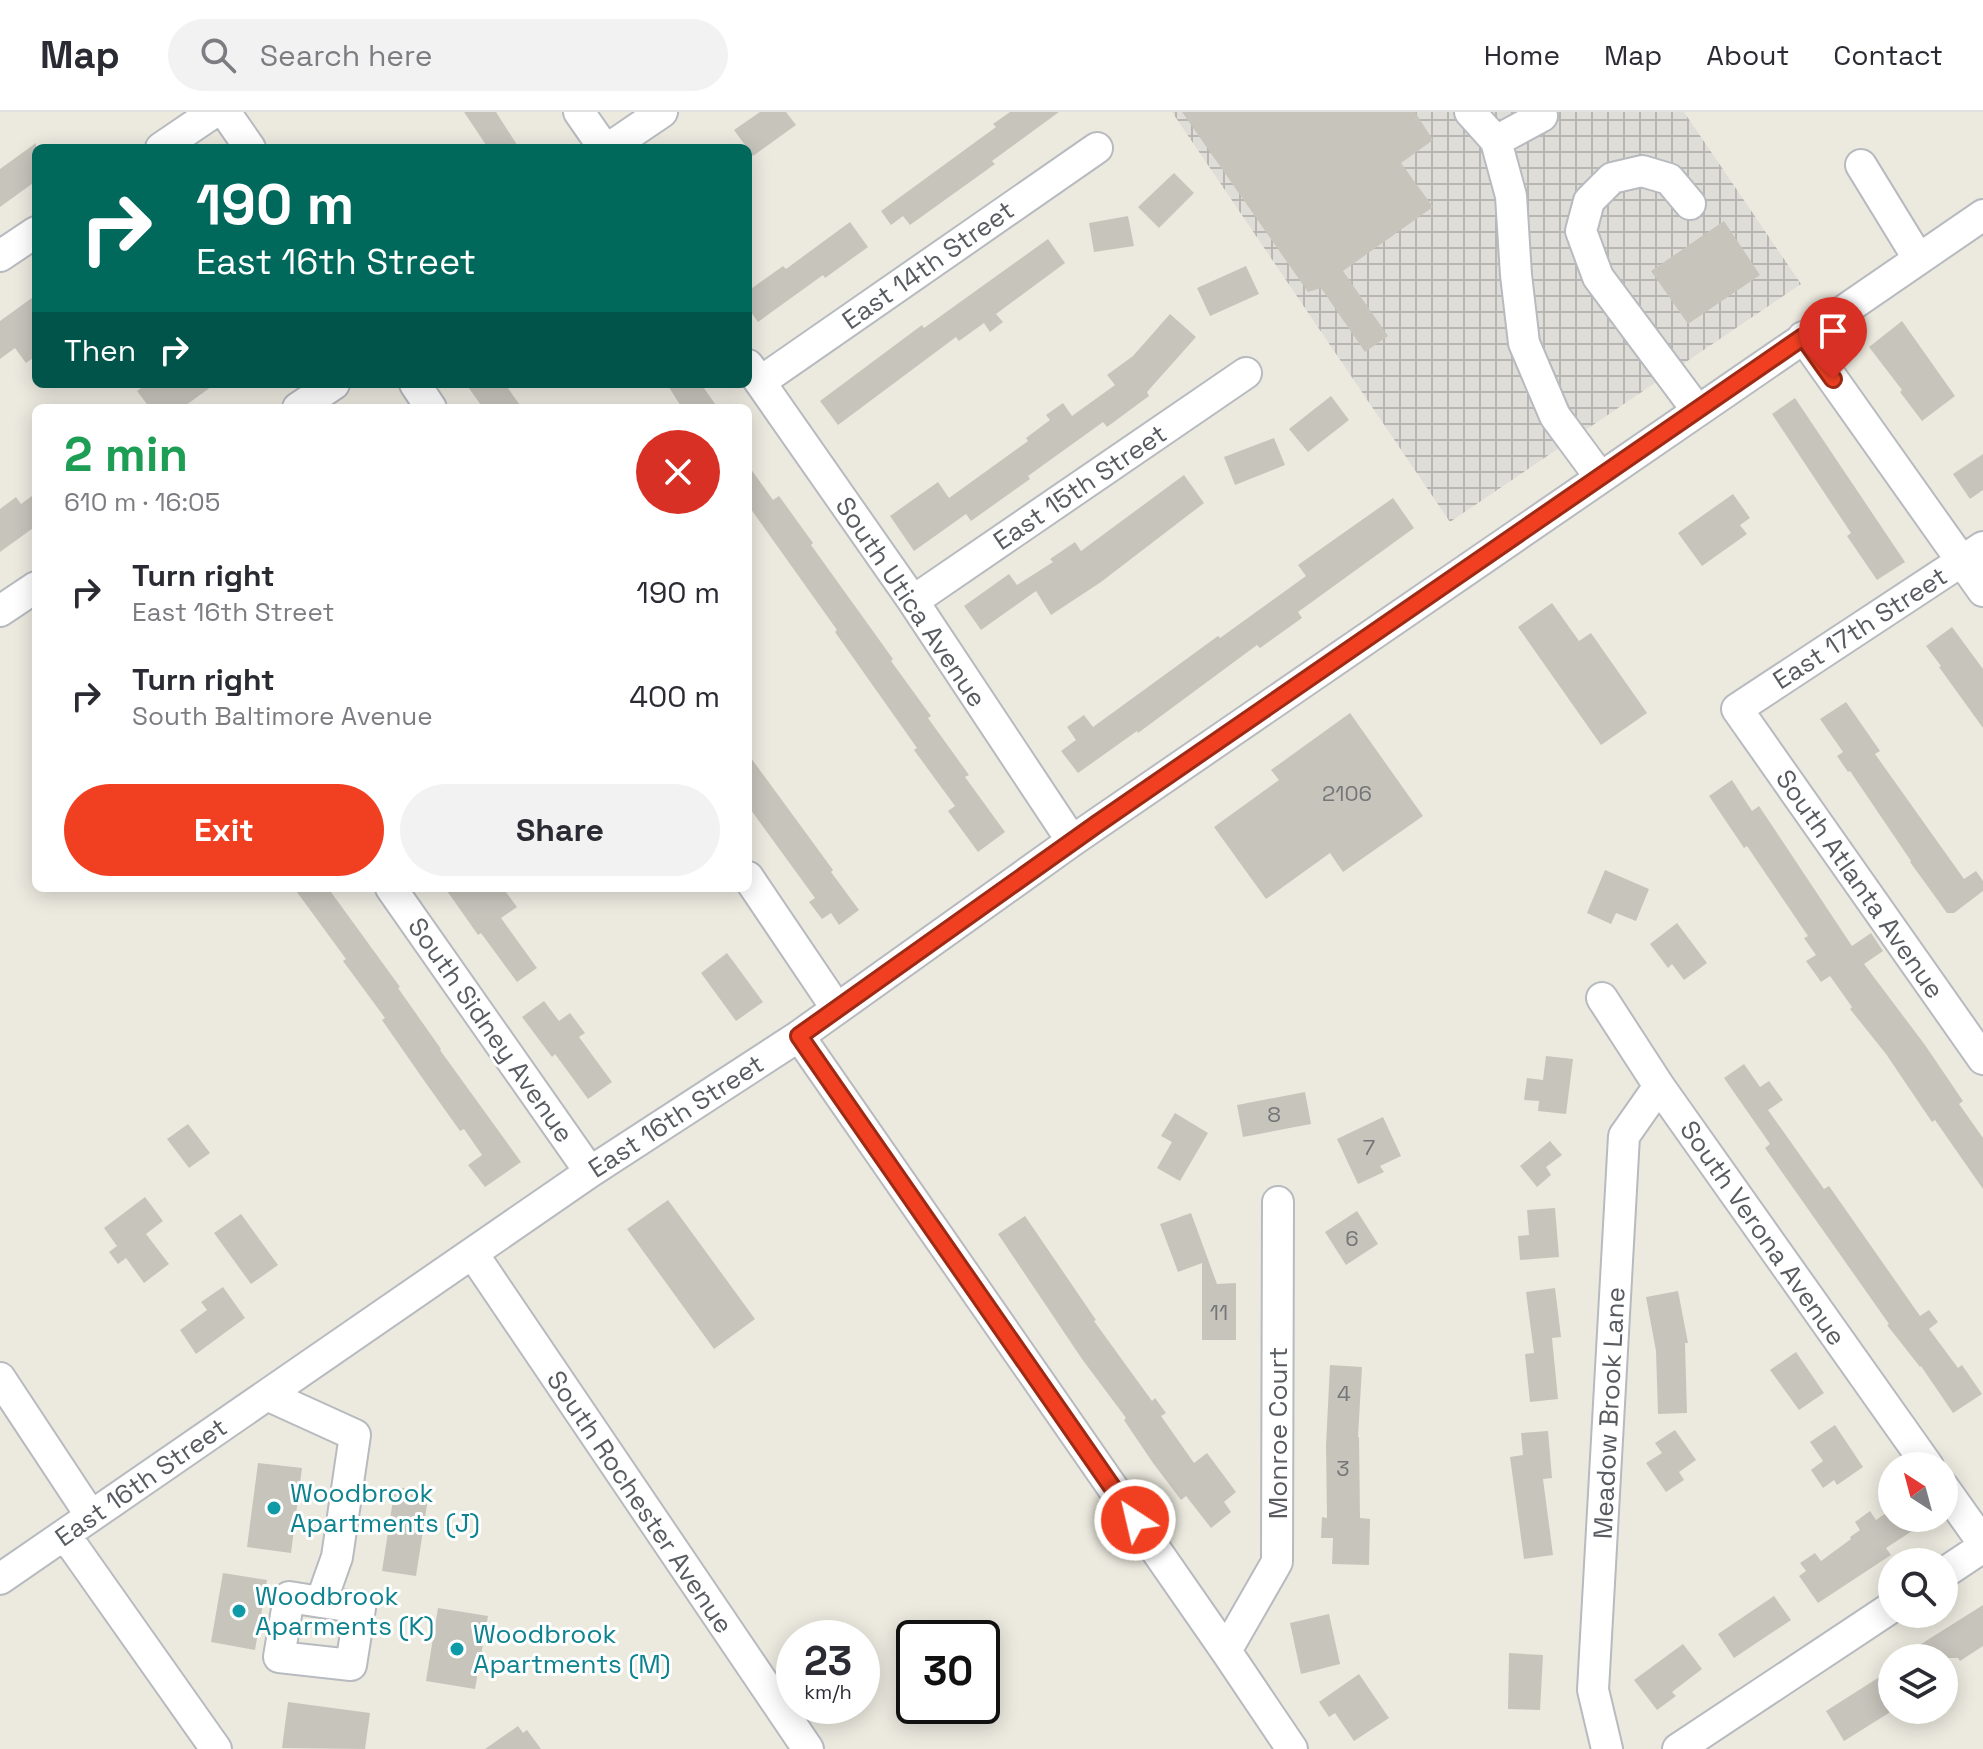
<!DOCTYPE html>
<html lang="en">
<head>
<meta charset="utf-8">
<style>
  :root { --surface:#fff; --page:#f2f2f3; --text:#2b2b33; --muted:#7c7c81; --line:#e1e1e2; --accent:#f14021 }
  body { margin:0; font-family:"Space Grotesk",sans-serif; background:var(--page); color:var(--text); height:100vh; display:flex; flex-direction:column; font-size:30px; white-space:nowrap }
  * { box-sizing:border-box; margin:0 }
  p { font-size:26px; color:var(--muted) }
  .icon { flex:none; width:44px; height:44px; fill:none; stroke:currentColor; stroke-width:2; stroke-linecap:round; stroke-linejoin:round }
  .map { position:relative; flex:1; overflow:hidden }
  .panel { position:absolute; left:32px; top:292px; width:720px; height:488px; display:flex; flex-direction:column; background:var(--surface); border-radius:12px; box-shadow:0 4px 20px #0003 }
  .panel>* { flex:none }
  .guide { position:absolute; left:32px; top:32px; width:720px; height:244px; border-radius:12px; box-shadow:0 4px 20px #0003; background:#00695c; color:#fff; overflow:hidden }
  .needle { width:52px; rotate:324deg }
  .buttons { position:absolute; left:1878px; top:1340px; display:grid; gap:16px }
  .buttons a { display:grid; place-items:center; width:80px; height:80px; border-radius:50%; background:var(--surface); box-shadow:0 4px 20px #0003; font-size:40px }
  .speed { position:absolute; left:776px; top:1508px; display:flex; gap:16px; font-size:40px; font-weight:700; text-align:center }
  .speed>* { display:grid; place-content:center; width:104px; height:104px; border-radius:50%; background:var(--surface); box-shadow:0 4px 20px #0003; line-height:1 }
  .speed small { font-size:20px; font-weight:400 }
  .speed .limit { border:4px solid #111; border-radius:12px; background:#fff; color:#111 }
  .pin { position:absolute; display:grid; place-items:center; width:68px; height:68px; color:#fff; margin:-82px -34px; border-radius:50% 50% 50% 0; rotate:-45deg; box-shadow:0 0 8px #0007 }
  .pin .icon { rotate:45deg }
  .me { position:absolute; width:88px; margin:-44px; rotate:325deg; stroke-linejoin:round; filter:drop-shadow(0 0 6px #0008) }
  .turn { display:flex; align-items:center; gap:28px; height:168px; padding:0 32px; font-size:36px }
  .turn .icon { width:104px; height:104px; stroke-width:2.5 }
  .turn b { display:block; font-size:56px; line-height:68px }
  .then { display:flex; align-items:center; height:76px; padding:0 32px; background:#0003; gap:16px; font-size:30px }
  .round { display:grid; place-items:center; flex:none; width:84px; height:84px; border-radius:42px; background:var(--page) }
  .summary { display:flex; align-items:center; justify-content:space-between; height:136px; padding:0 32px }
  h1 { font-size:48px; font-weight:600; line-height:60px; color:#1e9e55 }
  .primary-button { display:flex; gap:16px; margin-top:auto; padding:16px 32px }
  .primary-button a { flex:1; height:92px; border-radius:48px; background:var(--accent); color:#fff; font-size:32px; font-weight:600; line-height:92px; text-align:center }
  .primary-button a+a { background:var(--page); color:var(--text) }
  ul { padding:0; list-style:none }
  li { display:flex; align-items:center; gap:24px; height:104px; padding:0 32px }
  li div { flex:1 }
  li b { display:block; font-size:30px }
  li em { font-style:normal }
  header { display:flex; align-items:center; gap:48px; box-sizing:border-box; height:112px; padding:0 40px; background:var(--surface); border-bottom:2px solid var(--line) }
  header strong { font-size:38px }
  nav { display:flex; gap:44px; margin-inline-start:auto; font-size:28px }
  .search { width:560px; height:72px; background:var(--page); display:flex; align-items:center; gap:20px; box-sizing:border-box; padding:0 28px; border-radius:44px; color:var(--muted); font-size:30px }
  .map>svg:first-child { display:block }
  .industrial { fill:url(#industrial-grid) }
  .building { fill:#c7c4bc }
  .lines { fill:none; stroke-linecap:round; stroke-linejoin:round }
  .minor-casing { stroke:#b7babf; stroke-width:34 }
  .minor { stroke:#fff; stroke-width:30 }
  .route-casing { stroke:#9d2a15; stroke-width:20 }
  .route { stroke:#f14021; stroke-width:14 }
  .culture-dot { fill:#0f9aa8; stroke:#fff; stroke-width:3 }
  .labels { text-anchor:middle; dominant-baseline:central; stroke-width:6; stroke-linejoin:round; paint-order:stroke }
  .number-label { font-size:22px; fill:#747678 }
  .street-label { font-size:26px; fill:#585c61; stroke:#fff }
  .culture-label { font-size:26px; fill:#0d838f; stroke:#fff; text-anchor:start }
</style>
</head>
<body>
<header>
<strong>Map</strong>
<div class="search"><svg class="icon" aria-label="search" viewBox="0 0 24 24"><circle cx="10" cy="10" r="6"/><path d="M15 15l6 6"/></svg>Search here</div>
<nav><a>Home</a><a>Map</a><a>About</a><a>Contact</a></nav>
</header>
<div class="map">
<svg width="1983" height="1637" viewBox="0 0 1983 1637">
  <defs>
    <pattern id="industrial-grid" width="8" height="8" patternUnits="userSpaceOnUse" patternTransform="scale(2)"><rect width="8" height="8" fill="#dfddd7"/><path d="M0 4h8M4 0v8" fill="none" stroke="#b8b6b2"/></pattern>
  </defs>
  <rect width="100%" height="100%" fill="#eceadf"/>
  <path class="industrial" d="M1172,0H1684L1801,172L1450,410Z"/>
  <path class="building" d="M464,0H496L519,36H488Z
    M760,0H786L796,13L753,44L734,18Z
    M1010,0H1059L992,49L995,52L910,113L903,104L891,113L881,99L996,15L993,12Z
    M1182,0H1415L1433,28L1401,51L1433,95L1343,159L1388,224L1365,240L1321,176L1308,180Z
    M36,31V69L0,95V57Z
    M1174,61L1194,81L1159,116L1138,95Z
    M1128,104L1134,134L1094,140L1089,111Z
    M1724,109L1760,163L1688,212L1651,159Z
    M850,110L868,135L825,166L823,163L758,210L748,196V179L783,154L786,157Z
    M1048,127L1065,151L996,202L1003,210L990,220L984,211L959,229L956,225L838,313L820,289L922,213L924,216Z
    M1246,154L1259,182L1210,204L1197,176Z
    M36,183V244L26,251L15,236L0,247V209Z
    M1170,202L1196,225L1147,280L1149,284L1107,315L1103,310L1028,364L1030,367L971,409L966,402L914,439L890,404L938,370L949,386L1028,329L1026,326L1050,308L1046,303L1063,291L1072,304L1115,273L1107,263L1133,244Z
    M1902,209L1955,284L1922,309L1900,280L1902,278L1869,235Z
    M147,272H215L182,296H150L137,279Z
    M466,272H505L522,296H483Z
    M667,272H701L718,296H682Z
    M1331,284L1349,308L1308,340L1289,317Z
    M1795,286L1905,450L1877,468L1847,424L1851,421L1772,302Z
    M1274,326L1285,353L1235,373L1224,345Z
    M1983,342V378L1970,387L1953,362Z
    M748,353L773,388L779,384L813,431L811,433L893,547L891,549L931,604L928,606L969,663L965,665L1005,720L978,740L948,699L955,694L914,638L917,636L835,520L837,518L748,393Z
    M1184,363L1204,391L1101,470L1051,503L1036,479L981,518L964,494L1009,462L1017,473L1053,450L1050,447L1075,430L1081,439Z
    M36,381V414L0,440V397L16,385L21,392Z
    M1733,382L1750,406L1740,413L1747,422L1702,454L1678,421Z
    M1393,386L1414,416L1298,500L1302,506L1260,536L1257,533L1138,621L1137,619L1078,661L1061,639L1076,628L1067,615L1084,603L1093,615L1218,524L1220,526L1306,464L1298,453Z
    M1552,491L1579,529L1591,521L1647,601L1601,633L1518,515Z
    M1952,515L1983,557V616L1939,555L1941,554L1926,534Z
    M1846,590L1880,639L1875,642L1964,767L1976,759L1983,769V779L1954,801H1947L1910,750L1911,749L1850,659L1848,660L1837,644L1843,640L1820,607Z
    M1350,601L1423,704L1343,760L1330,741L1266,787L1214,715L1279,668L1271,658Z
    M748,642L833,758L831,760L859,798L839,813L831,801L822,807L809,790L815,786L748,694Z
    M1732,668L1752,699L1759,694L1852,834L1871,821L1883,839L1864,852L1925,933L1963,989L1959,992L1983,1026V1077L1935,1008L1932,1010L1886,942L1850,897L1852,895L1830,864L1821,870L1806,849L1816,843L1804,826L1808,824L1747,734L1744,736L1709,684Z
    M1605,758L1649,777L1636,809L1616,801L1611,812L1587,801Z
    M294,776H328L400,875L398,876L441,937L440,938L521,1050L485,1075L468,1053L482,1043L464,1017L460,1019L423,967L382,908L385,906L343,849L346,847Z
    M445,776H503L517,795L501,806L537,856L517,870L481,821L478,823Z
    M1677,811L1707,851L1684,868L1672,852L1668,856L1650,832Z
    M727,841L763,890L736,909L701,861Z
    M544,889L559,909L570,901L585,921L579,925L612,970L588,987L555,942L552,945L522,905Z
    M1546,944L1573,947L1566,1002L1538,999L1539,989L1524,988L1527,966L1543,968Z
    M1744,952L1760,975L1769,969L1783,988L1768,998L1824,1077L1829,1074L1920,1204L1929,1198L1938,1210L1929,1217L1958,1256L1962,1253L1982,1282L1953,1301L1921,1254L1920,1255L1887,1213L1889,1212L1765,1036L1770,1032L1724,966Z
    M1305,980L1311,1012L1243,1025L1237,993Z
    M1175,1001L1208,1021L1180,1069L1157,1056L1172,1030L1161,1024Z
    M1383,1005L1401,1044L1380,1054L1384,1060L1358,1072L1337,1027Z
    M188,1012L210,1041L189,1056L167,1027Z
    M1550,1029L1562,1043L1546,1055L1551,1063L1537,1075L1520,1054Z
    M145,1085L163,1109L146,1122L169,1152L144,1171L126,1146L118,1152L109,1140L117,1134L104,1116Z
    M668,1088L755,1207L714,1237L627,1117Z
    M1555,1096L1559,1145L1520,1148L1518,1124L1529,1123L1527,1098Z
    M1357,1099L1378,1132L1346,1153L1325,1120Z
    M1191,1101L1217,1172L1236,1171V1228H1202V1151L1178,1160L1160,1112Z
    M241,1102L278,1153L251,1172L214,1121Z
    M1025,1104L1096,1208L1094,1209L1152,1289L1155,1286L1166,1301L1161,1304L1194,1351L1207,1341L1236,1380L1224,1390L1231,1400L1211,1416L1186,1384L1181,1388L1153,1351L1124,1308L1126,1306L1082,1247L998,1122Z
    M223,1175L245,1206L196,1242L180,1218L207,1198L201,1190Z
    M1555,1176L1561,1225L1552,1226L1558,1287L1530,1290L1525,1242L1534,1241L1526,1180Z
    M1678,1179L1688,1231H1685L1687,1301L1658,1302L1656,1239L1646,1185Z
    M1796,1240L1824,1281L1799,1298L1770,1258Z
    M1330,1253L1362,1255L1358,1325H1359L1360,1406L1370,1407L1369,1453L1332,1452L1333,1426H1321L1322,1405L1327,1406L1326,1333Z
    M1835,1313L1863,1355L1837,1373L1834,1368L1823,1376L1811,1358L1823,1349L1810,1330Z
    M1675,1318L1696,1348L1679,1360L1684,1368L1666,1380L1646,1351L1662,1341L1655,1331Z
    M1548,1319L1552,1366L1543,1367L1553,1443L1524,1447L1510,1345L1523,1343L1521,1321Z
    M258,1351L302,1356L291,1441L247,1435Z
    M395,1375L429,1380L416,1464L382,1459Z
    M1892,1397V1406H1903L1912,1419L1886,1436L1891,1443L1818,1491L1799,1464L1806,1459L1800,1451L1815,1441L1821,1449L1851,1427L1850,1425L1860,1418L1855,1410L1870,1399L1876,1408Z
    M223,1461L267,1468L255,1538L211,1530Z
    M1774,1484L1791,1508L1734,1546L1718,1522Z
    M1983,1493V1534L1960,1549L1958,1546H1899Z
    M438,1496L488,1504L475,1577L426,1569Z
    M1329,1502L1340,1552L1301,1562L1290,1511Z
    M1683,1532L1702,1557L1672,1580L1676,1584L1657,1598L1634,1568Z
    M1509,1541L1543,1543L1540,1598L1508,1597Z
    M1892,1557V1599L1844,1629L1826,1599Z
    M1359,1562L1389,1606L1354,1629L1335,1601L1329,1605L1319,1590Z
    M288,1590L370,1601L365,1637L282,1636Z
    M518,1614L523,1621L527,1618L541,1637H485Z"/>
  <g class="lines">
    <g class="minor-casing">
      <path id="minor" d="M225,0L250,36
        M579,0L604,36
        M1470,0L1496,29L1511,84L1516,163L1524,231L1555,304L1600,365
        M1496,29L1542,4
        M161,36L214,0
        M609,36L662,0
        M1861,53L1918,146
        M1690,92L1669,67L1642,59L1612,66L1589,89L1581,119L1598,165L1697,298
        M0,144L36,120
        M1803,225L1983,479
        M748,253L913,489L1072,729
        M760,270L1097,36
        M415,272L431,296
        M298,296L334,272
        M1983,435L1737,597L1983,947
        M913,489L1246,261
        M0,499L36,475
        M748,765L837,897
        M391,776L590,1060
        M1602,886L1659,974L1928,1354
        M799,924L1226,1539L1292,1637
        M473,1142L808,1637
        M0,1266L91,1404
        M267,1283L355,1323L337,1445L321,1490L289,1485L279,1545L351,1553L360,1496L321,1490
        M1944,1376L1983,1431
        M65,1423L216,1637
        M1944,1461L1983,1435
        M0,1467L590,1060L799,924L1072,729L1983,103
        M1226,1539L1277,1450L1278,1090
        M1607,1637L1593,1578L1624,1024L1659,974
        M1678,1637L1892,1495"/>
    </g>
    <use href="#minor" class="minor"/>
  </g>
  <g class="lines">
    <g class="route-casing">
      <path id="route" d="M1135,1408L799,924L1097,712L1803,225L1833,267"/>
    </g>
    <use href="#route" class="route"/>
  </g>
  <g class="culture-dot">
    <circle cx="274" cy="1396" r="8"/>
    <circle cx="239" cy="1499" r="8"/>
    <circle cx="457" cy="1537" r="8"/>
  </g>
  <g class="labels">
    <g class="number-label">
      <text x="1347" y="681">2106</text>
      <text x="1274" y="1002">8</text>
      <text x="1369" y="1035">7</text>
      <text x="1352" y="1126">6</text>
      <text x="1219" y="1200">11</text>
      <text x="1344" y="1281">4</text>
      <text x="1343" y="1356">3</text>
    </g>
    <g class="street-label">
      <text transform="translate(928 153) rotate(-35)">East 14th Street</text>
      <text transform="translate(1080 375) rotate(-34)">East 15th Street</text>
      <text transform="translate(911 490) rotate(56)">South Utica Avenue</text>
      <text transform="translate(1860 516) rotate(-33)">East 17th Street</text>
      <text transform="translate(1860 772) rotate(55)">South Atlanta Avenue</text>
      <text transform="translate(491 918) rotate(55)">South Sidney Avenue</text>
      <text transform="translate(676 1004) rotate(-33)">East 16th Street</text>
      <text transform="translate(1763 1121) rotate(55)">South Verona Avenue</text>
      <text transform="translate(1609 1301) rotate(-87)">Meadow Brook Lane</text>
      <text transform="translate(1278 1321) rotate(-90)">Monroe Court</text>
      <text transform="translate(141 1370) rotate(-35)">East 16th Street</text>
      <text transform="translate(640 1390) rotate(56)">South Rochester Avenue</text>
    </g>
    <g class="culture-label">
      <text x="290" y="1381">Woodbrook<tspan x="290" dy="30">Apartments (J)</tspan></text>
      <text x="255" y="1484">Woodbrook<tspan x="255" dy="30">Aparments (K)</tspan></text>
      <text x="473" y="1522">Woodbrook<tspan x="473" dy="30">Apartments (M)</tspan></text>
    </g>
  </g>
</svg>
<div class="buttons">
<a><svg class="needle" viewBox="-14 -14 28 28"><path d="M0-13l5 13h-10z" fill="#e53935"/><path d="M0 13l5-13h-10z" fill="#7c7c81"/></svg></a>
<a><svg class="icon" aria-label="search" viewBox="0 0 24 24"><circle cx="10" cy="10" r="6"/><path d="M15 15l6 6"/></svg></a>
<a><svg class="icon" aria-label="layers" viewBox="0 0 24 24"><path d="M12 4l9 5-9 5-9-5zM3 14l9 5 9-5"/></svg></a>
</div>
<div class="speed"><div>23<small>km/h</small></div><div class="limit">30</div></div>
<div class="pin" style="left:1833px;top:267px;background:#d93025"><svg class="icon" aria-label="arrive" viewBox="0 0 24 24"><path d="M6 21V4h12l-3 4 3 4H6"/></svg></div>
<svg class="me" style="left:1135px;top:1408px" viewBox="-20 -20 40 40"><circle r="17" fill="#f14021" stroke="#fff" stroke-width="3"/><path d="M0-11L8 9 0 5-8 9z" fill="#fff"/></svg>
<div class="guide">
<div class="turn"><svg class="icon" aria-label="right" viewBox="0 0 24 24"><path d="M7 20v-9h11M14 6l5 5-5 5"/></svg><div><b>190 m</b>East 16th Street</div></div>
<div class="then">Then<svg class="icon" aria-label="right" viewBox="0 0 24 24"><path d="M7 20v-9h11M14 6l5 5-5 5"/></svg></div>
</div>
<section class="panel">
<div class="summary"><div><h1>2 min</h1><p>610 m · 16:05</p></div><a class="round" style="background:#d93025;color:#fff"><svg class="icon" aria-label="close" viewBox="0 0 24 24"><path d="M6 6l12 12M18 6L6 18"/></svg></a></div>
<ul>
<li><svg class="icon" aria-label="right" viewBox="0 0 24 24"><path d="M7 20v-9h11M14 6l5 5-5 5"/></svg><div><b>Turn right</b><p>East 16th Street</p></div><em>190 m</em></li>
<li><svg class="icon" aria-label="right" viewBox="0 0 24 24"><path d="M7 20v-9h11M14 6l5 5-5 5"/></svg><div><b>Turn right</b><p>South Baltimore Avenue</p></div><em>400 m</em></li>
</ul>
<div class="primary-button"><a>Exit</a><a>Share</a></div>
</section>
</div>
</body>
</html>
